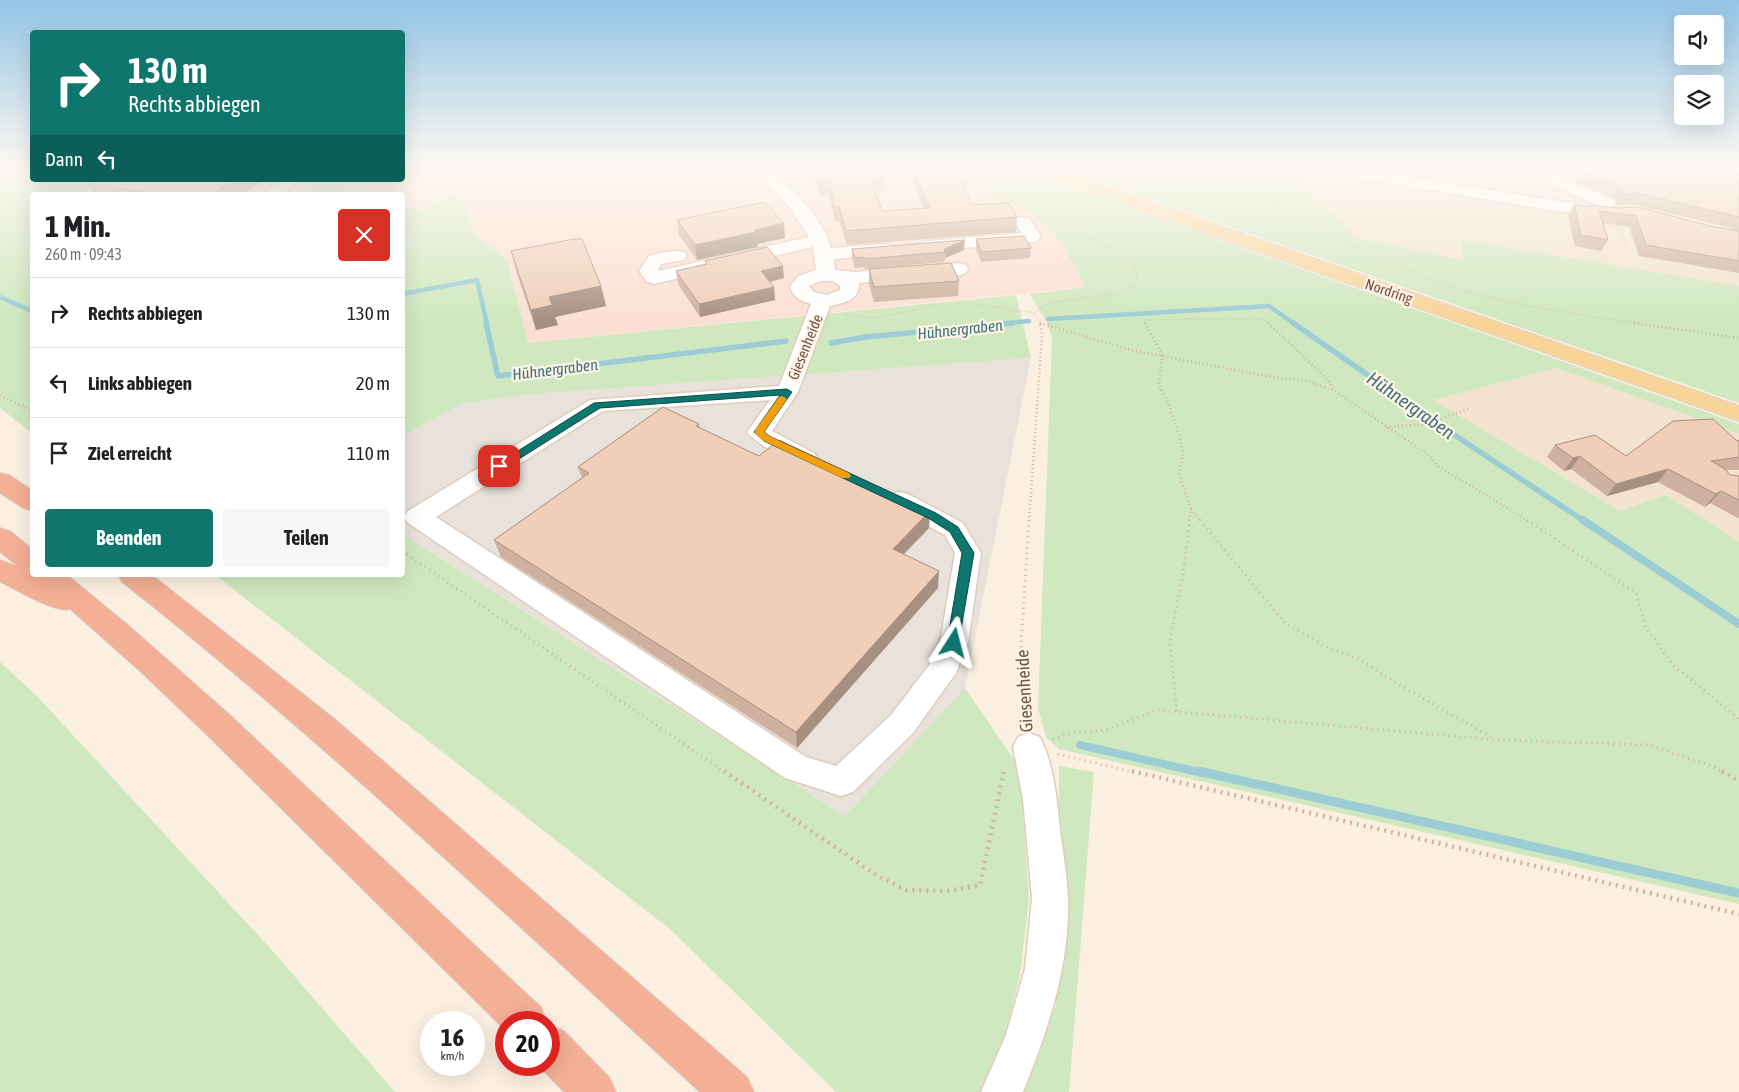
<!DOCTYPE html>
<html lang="de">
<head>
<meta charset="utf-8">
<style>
  :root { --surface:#fff; --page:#f6f6f6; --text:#202124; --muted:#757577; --line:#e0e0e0; --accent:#0f766e }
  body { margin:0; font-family:"Asap Condensed",sans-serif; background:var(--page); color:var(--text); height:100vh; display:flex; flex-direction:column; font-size:19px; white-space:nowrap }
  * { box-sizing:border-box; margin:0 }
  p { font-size:16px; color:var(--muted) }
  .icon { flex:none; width:28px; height:28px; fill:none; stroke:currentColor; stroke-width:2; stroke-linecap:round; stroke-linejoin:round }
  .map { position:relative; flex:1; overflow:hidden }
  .drawer { position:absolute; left:30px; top:192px; width:375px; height:385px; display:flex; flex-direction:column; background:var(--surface); border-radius:5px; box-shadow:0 5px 20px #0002 }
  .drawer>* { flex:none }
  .banner { position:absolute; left:30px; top:30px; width:375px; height:152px; border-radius:5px; box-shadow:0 5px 20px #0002; background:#0f766e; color:#fff; overflow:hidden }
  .buttons { position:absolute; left:1674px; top:15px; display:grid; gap:10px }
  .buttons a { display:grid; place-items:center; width:50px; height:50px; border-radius:5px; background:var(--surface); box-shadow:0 5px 20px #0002; font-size:25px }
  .speed { position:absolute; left:420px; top:1011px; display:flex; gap:10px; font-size:25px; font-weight:700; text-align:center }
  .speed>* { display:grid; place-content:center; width:65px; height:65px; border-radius:50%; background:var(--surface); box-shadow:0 5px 20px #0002; line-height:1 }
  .speed small { font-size:12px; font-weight:400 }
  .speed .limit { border:8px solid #d22; background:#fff; color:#111 }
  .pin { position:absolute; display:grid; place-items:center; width:42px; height:42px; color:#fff; margin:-21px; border-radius:10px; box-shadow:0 2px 8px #0006 }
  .me { position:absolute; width:55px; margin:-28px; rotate:9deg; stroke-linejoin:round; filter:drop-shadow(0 0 4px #0008) }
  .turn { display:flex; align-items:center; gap:18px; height:105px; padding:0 15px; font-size:22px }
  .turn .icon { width:65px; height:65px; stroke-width:2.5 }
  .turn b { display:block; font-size:35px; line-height:42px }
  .then { display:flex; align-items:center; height:48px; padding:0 15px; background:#0003; gap:10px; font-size:19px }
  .round { display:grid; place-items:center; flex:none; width:52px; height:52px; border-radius:5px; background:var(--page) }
  .summary { display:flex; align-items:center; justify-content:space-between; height:85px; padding:0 15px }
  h1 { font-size:30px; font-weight:700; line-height:38px }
  .cta { display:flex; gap:10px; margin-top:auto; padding:10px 15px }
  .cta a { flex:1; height:58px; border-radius:5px; background:var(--accent); color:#fff; font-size:20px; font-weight:700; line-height:58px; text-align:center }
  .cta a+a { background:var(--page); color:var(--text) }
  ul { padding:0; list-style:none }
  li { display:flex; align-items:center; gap:15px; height:70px; padding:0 15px; border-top:1px solid var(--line) }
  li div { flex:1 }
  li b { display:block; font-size:19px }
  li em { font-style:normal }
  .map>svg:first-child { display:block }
  .residential { fill:#f2e2ce }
  .commercial { fill:#fcdfd3 }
  .industrial { fill:#e9e2db }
  .green { fill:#d0e8bf }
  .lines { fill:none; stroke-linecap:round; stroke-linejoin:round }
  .stream-far3 { stroke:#9ccdd5; stroke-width:4.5 }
  .stream-far2 { stroke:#9ccdd5; stroke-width:5.5 }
  .stream-far1 { stroke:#9ccdd5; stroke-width:8 }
  .stream { stroke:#9ccdd5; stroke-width:9 }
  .minor-casing { stroke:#dfccbc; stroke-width:3 }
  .major-casing { stroke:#dad3cf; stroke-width:2 }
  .highway-casing { stroke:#dad3cf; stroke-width:2 }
  .path-far3 { stroke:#d4b19c; stroke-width:2; stroke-dasharray:0.5 2.5; stroke-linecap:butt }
  .path-far2 { stroke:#d4b19c; stroke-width:2.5; stroke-dasharray:1 3; stroke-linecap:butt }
  .path-far1 { stroke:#d4b19c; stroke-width:3; stroke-dasharray:1 4.5; stroke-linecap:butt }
  .path { stroke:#d4b19c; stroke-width:4.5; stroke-dasharray:2 5; stroke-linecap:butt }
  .minor { fill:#fff; fill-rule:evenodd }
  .major { fill:#f9d499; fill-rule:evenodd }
  .highway { fill:#f4af97; fill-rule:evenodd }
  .wall { fill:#ceb19e }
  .shaded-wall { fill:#a89081 }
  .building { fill:#f0ceb8; stroke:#a89081 }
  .route { fill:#0f766e; stroke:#0a4d48 }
  .slow { fill:#f59e0b }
  .labels { text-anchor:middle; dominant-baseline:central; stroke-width:4.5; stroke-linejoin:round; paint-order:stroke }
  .far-street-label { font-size:15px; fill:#715648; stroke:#fff4e5 }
  .far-water-label { font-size:16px; font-style:italic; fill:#40737d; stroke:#fff4e5 }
  .street-label { font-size:18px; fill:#715648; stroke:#fff4e5 }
  .water-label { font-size:19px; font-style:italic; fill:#40737d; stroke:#fff4e5 }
</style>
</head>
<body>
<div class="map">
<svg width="1739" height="1092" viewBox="0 0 1739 1092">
  <rect width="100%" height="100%" fill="#fbf0e0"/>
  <path class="residential" d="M1288,168H1739V286L1461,240L1463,260L1356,238Z
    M1557,368L1739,434V542L1666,495L1620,511L1433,400Z"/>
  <path class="commercial" d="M403,168H914L1034,214L1059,240L1086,287L528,343L507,260L477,235L457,193L420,211L403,205L402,195H374L330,180H402Z
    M132,180H314L303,195H105Z"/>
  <path class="industrial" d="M1031,358L965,688L845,816L403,534L402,435L464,403L533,394Z"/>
  <path class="green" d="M0,168H32V180H132L105,195H32V433L0,408Z
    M936,168H1017L1739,424V434L1557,368L1433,400L1620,511L1666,495L1739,542V904L1059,749L1046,737L1038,708L1052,338L1046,321L1030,294L1086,287L1059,240L1034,214L923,172Z
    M1061,168H1288L1356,238L1463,260L1461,240L1739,286V403Z
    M314,180H330L374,195H303Z
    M457,192L477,235L507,260L528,343L1016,295L1031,358L533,394L464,403L403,435V205L420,211Z
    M403,534L845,816L965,688L1020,768L1029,899L1020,975L999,1062L982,1092H836L671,930L215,575H402Z
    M0,662L36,695L269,947L395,1092H0Z
    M1059,766L1094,772L1069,1092H1014L1056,1006Z"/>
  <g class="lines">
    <path class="stream-far3" d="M402,294L477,280L487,324
      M0,297L32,311
      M1048,319L1269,306L1295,324
      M1000,324L1029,321"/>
    <path class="stream-far2" d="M486,323L498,376L786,341
      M1293,323L1447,430L1584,521
      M831,343L866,337L1013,323"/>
    <path class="stream-far1" d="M1583,520L1739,624
      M1080,745L1203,773"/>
    <path class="stream" d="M1198,771L1739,893"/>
    <g class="minor-casing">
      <path id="minor" d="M755,168H772C794,191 822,217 831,248L886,244L892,245L895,249L892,253L886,254L834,259L835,270L855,272L959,263L966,265L968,269L966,273L959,275L859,283C860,300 845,303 830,306L798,392L772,431L814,453L818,458L814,463C812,464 809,465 807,465C794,466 754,442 747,432L770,400L603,411L436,517L806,757L836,766L891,715L933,660L940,643L955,553L945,535L890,506L887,500L890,494L899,492L908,494L963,523L981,553L968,643L956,673L913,733L853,792L841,796L785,778L408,523L404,517L408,511L590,400L779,386L811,304C801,301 792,297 790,286L798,276L816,270L813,247L654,284L647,282L639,271L649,256C660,253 673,249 684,252L687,256L684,260L661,264L658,271L809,237L789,207ZM820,281H833L840,286V290L827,295L814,292L809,286Z
        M1317,168H1355L1564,202L1598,205L1558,188L1527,171L1525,168H1545L1570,182L1613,199L1615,203L1611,207L1614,211L1612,215L1606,216L1564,212L1325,173L1319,171Z
        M280,180H299L281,195H262Z
        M1023,217L1029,218L1041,236L1036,242L928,251L922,250L919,246L922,242L928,241L1022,233L1014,222L1017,218Z
        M1029,733L1040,737C1054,765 1057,800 1060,830C1063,852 1067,875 1068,898C1070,966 1048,1030 1023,1092H981L1006,1035L1025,969L1032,898L1023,799L1013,747L1018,737Z"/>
    </g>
    <g class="major-casing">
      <path id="major" d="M1030,168H1054L1739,406V421L1032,172Z"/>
    </g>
    <g class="highway-casing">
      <path id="highway" d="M0,473L9,475L32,490V511L23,508L0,493Z
        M0,528L10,531L32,549V575H67L128,625L230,715L514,982L541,1007L546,1022H506V1031L206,734L141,672L70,609C56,614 15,589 0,582V560L17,566L0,552Z
        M118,575H152L336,720L747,1077L754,1092H700C510,919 324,741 122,582Z
        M549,1025L564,1031L609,1077L616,1092H564L538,1065H549Z"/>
    </g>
    <path class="path-far3" d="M1242,168C1268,203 1305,222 1343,240C1388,261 1433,283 1481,295C1534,309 1588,316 1642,324
      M957,179L1024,205
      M1617,222L1628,252
      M1034,313L1040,324
      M844,315L875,318L937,305L970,303L1034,313L1050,303L1114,294L1135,286L1138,275L1130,261L1102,243L1038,211
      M1040,323L1043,324
      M1146,324L1144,320L1256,319L1266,321L1269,324"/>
    <path class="path-far2" d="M1040,323L1131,350L1277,378L1305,380L1335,391L1430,456L1439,467L1529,521
      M1145,323L1162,355L1159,385L1167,400L1179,434L1183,454L1179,474L1191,509L1189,521
      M1268,323L1328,380L1334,390
      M1634,323L1739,338
      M0,396L32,410
      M1386,427L1427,424L1468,409
      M1191,509L1201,521
      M1029,521L1042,335L1040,323"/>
    <path class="path-far1" d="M1200,520L1284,622L1330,649L1357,658L1403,687L1495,739
      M1527,520L1636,593L1646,628L1673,665L1739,719
      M402,551L726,773
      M1177,711L1170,642L1183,573L1190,520
      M1024,724L1022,715L1021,645L1029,520
      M1053,739L1072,733L1106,730L1158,710L1497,740L1649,745L1714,767L1724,773
      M1058,754L1137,773
      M1004,773L1005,769"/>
    <path class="path" d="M724,771L876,875L906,890L947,891L980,885L1004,771
      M1132,771L1739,914
      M1722,771L1739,781"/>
    <use href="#minor" class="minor"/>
    <use href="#major" class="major"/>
    <use href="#highway" class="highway"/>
  </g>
  <path class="wall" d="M811,168H881L884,177V191H875L882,211L924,208L913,182V168L942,173L972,205L1017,217L1016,232L847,245L839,221H835L829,195H819Z
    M1583,168H1739V230L1631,204L1616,205L1617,202L1614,197L1575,182Z
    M95,180H265L242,195H94L87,184Z
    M1574,204L1588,207L1589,205L1739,231V273L1639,256L1629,227L1603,223L1608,240L1601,251L1575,246L1568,215Z
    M677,220L784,223L785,238L757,244L758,247L697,260L679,235Z
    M976,239L1031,248L1030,258L981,262L976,249Z
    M852,249L964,250L945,258L944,262L865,269L864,267L855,268L852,259Z
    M511,251L601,286L606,306L555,317L558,325L536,330L516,271Z
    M705,261L784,278L770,282L774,287L775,300L700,317L678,284L676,271L706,264Z
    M869,269L959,281L958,296L874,302L869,284Z
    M699,424L700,428L759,456L930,511L929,528L904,554L938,588L797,748L501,557L494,540L582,478L578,467Z
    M1739,440V470H1726L1730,475L1739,476V518H1738L1710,503L1705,507L1658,482L1607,496L1571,469L1564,471L1547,457L1555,445L1626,456Z"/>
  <path class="shaded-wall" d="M234,180H265L242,195H210Z
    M784,223L785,238L757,244L758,247L697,260L695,245L755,230Z
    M965,240L964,250L945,258V252L944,249Z
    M783,266L784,278L762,284L761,271Z
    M601,286L606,306L555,317L558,325L536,330L531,310L549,297Z
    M774,287L775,300L700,317L699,304Z
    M1580,456L1571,469L1564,471L1573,458Z
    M1668,469L1658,482L1607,496L1616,484Z
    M1721,491L1710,503L1705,507L1716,494Z
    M930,511L929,528L893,565V549Z
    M939,571L938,588L797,748L796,732Z"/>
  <path class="building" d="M814,168H881L884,177L870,178L882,211L930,208L913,168H940L942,173L956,172L972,205L1009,203L1017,217L846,231L839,207H834L829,181H818Z
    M1583,168H1739V217L1638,193L1622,194L1623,191L1620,187L1581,171Z
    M95,180H234L210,195H167L87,184Z
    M764,202L784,223L755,230L756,232L695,245L677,220Z
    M1574,204L1589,207V205L1617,208L1637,207L1710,226L1739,231V261L1646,245L1636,216L1599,211L1608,240L1581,235Z
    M1024,236L1031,248L982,252L976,239Z
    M574,239H582L601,286L549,297L552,305L531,310L511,251Z
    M965,240L944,249L945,252L865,259L864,257L855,258L852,249Z
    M767,247L783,266L761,271L774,287L699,304L676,271L707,264L705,261Z
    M951,263L959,281L874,287L869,269Z
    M663,407L699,424L696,426L759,456L779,440L930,511L893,549L939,571L796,732L494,540L589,473L578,467Z
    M1713,419L1737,441L1739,440V457L1711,461L1725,469L1730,475L1739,476V500L1721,491L1716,494L1668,469L1616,484L1580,456L1573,458L1555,445L1595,435L1626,456L1673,421Z"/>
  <linearGradient id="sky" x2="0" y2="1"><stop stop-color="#93c4e6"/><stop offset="0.52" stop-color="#fdf8f1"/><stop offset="1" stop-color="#fdf8f1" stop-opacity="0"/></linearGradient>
  <rect width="1739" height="321" fill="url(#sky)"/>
  <path class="route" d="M787,389L792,392L764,432L771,437L936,513L958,527L974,553L958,647H949L947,643L962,553L950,532L928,518L764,441L754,432L780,395L600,408L503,469H495L494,466L594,403Z"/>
  <path class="slow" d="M782,396L787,399L764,432L771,437L849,473L851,476L849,478H842L764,441L755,434V430L779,397Z"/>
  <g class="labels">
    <g class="far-street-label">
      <text transform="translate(1389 291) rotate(19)">Nordring</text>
      <text transform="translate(805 347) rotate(-68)">Giesenheide</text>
    </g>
    <g class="far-water-label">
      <text transform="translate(960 329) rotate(-6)">Hühnergraben</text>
      <text transform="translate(555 369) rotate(-7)">Hühnergraben</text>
    </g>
    <g class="street-label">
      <text transform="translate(1024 691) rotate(-93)">Giesenheide</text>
    </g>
    <g class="water-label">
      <text transform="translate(1411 405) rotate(35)">Hühnergraben</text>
    </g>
  </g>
</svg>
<div class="buttons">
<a><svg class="icon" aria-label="sound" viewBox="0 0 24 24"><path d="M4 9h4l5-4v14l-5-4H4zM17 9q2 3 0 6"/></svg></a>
<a><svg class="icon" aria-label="layers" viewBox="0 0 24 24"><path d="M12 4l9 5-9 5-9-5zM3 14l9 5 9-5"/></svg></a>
</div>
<div class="speed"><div>16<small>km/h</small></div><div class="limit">20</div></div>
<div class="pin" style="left:499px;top:466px;background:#d93025"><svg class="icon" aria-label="arrive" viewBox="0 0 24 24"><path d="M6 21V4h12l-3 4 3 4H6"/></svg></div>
<svg class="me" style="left:954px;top:643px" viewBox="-20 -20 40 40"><path d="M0-17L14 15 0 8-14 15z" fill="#0f766e" stroke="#fff" stroke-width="4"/></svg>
<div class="banner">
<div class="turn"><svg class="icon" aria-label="right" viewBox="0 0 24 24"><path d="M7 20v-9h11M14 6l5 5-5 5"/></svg><div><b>130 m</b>Rechts abbiegen</div></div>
<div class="then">Dann<svg class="icon" aria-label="left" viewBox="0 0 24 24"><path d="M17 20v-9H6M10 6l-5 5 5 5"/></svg></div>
</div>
<section class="drawer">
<div class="summary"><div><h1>1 Min.</h1><p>260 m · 09:43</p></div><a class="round" style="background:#d93025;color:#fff"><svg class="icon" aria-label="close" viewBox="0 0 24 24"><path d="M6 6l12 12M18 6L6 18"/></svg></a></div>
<ul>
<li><svg class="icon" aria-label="right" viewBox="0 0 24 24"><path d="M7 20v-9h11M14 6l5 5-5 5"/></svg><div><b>Rechts abbiegen</b></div><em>130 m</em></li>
<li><svg class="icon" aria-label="left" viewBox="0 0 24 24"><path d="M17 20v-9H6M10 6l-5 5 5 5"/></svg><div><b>Links abbiegen</b></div><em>20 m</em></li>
<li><svg class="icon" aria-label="arrive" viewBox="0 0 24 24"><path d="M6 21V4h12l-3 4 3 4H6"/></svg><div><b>Ziel erreicht</b></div><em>110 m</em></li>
</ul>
<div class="cta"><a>Beenden</a><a>Teilen</a></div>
</section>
</div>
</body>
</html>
